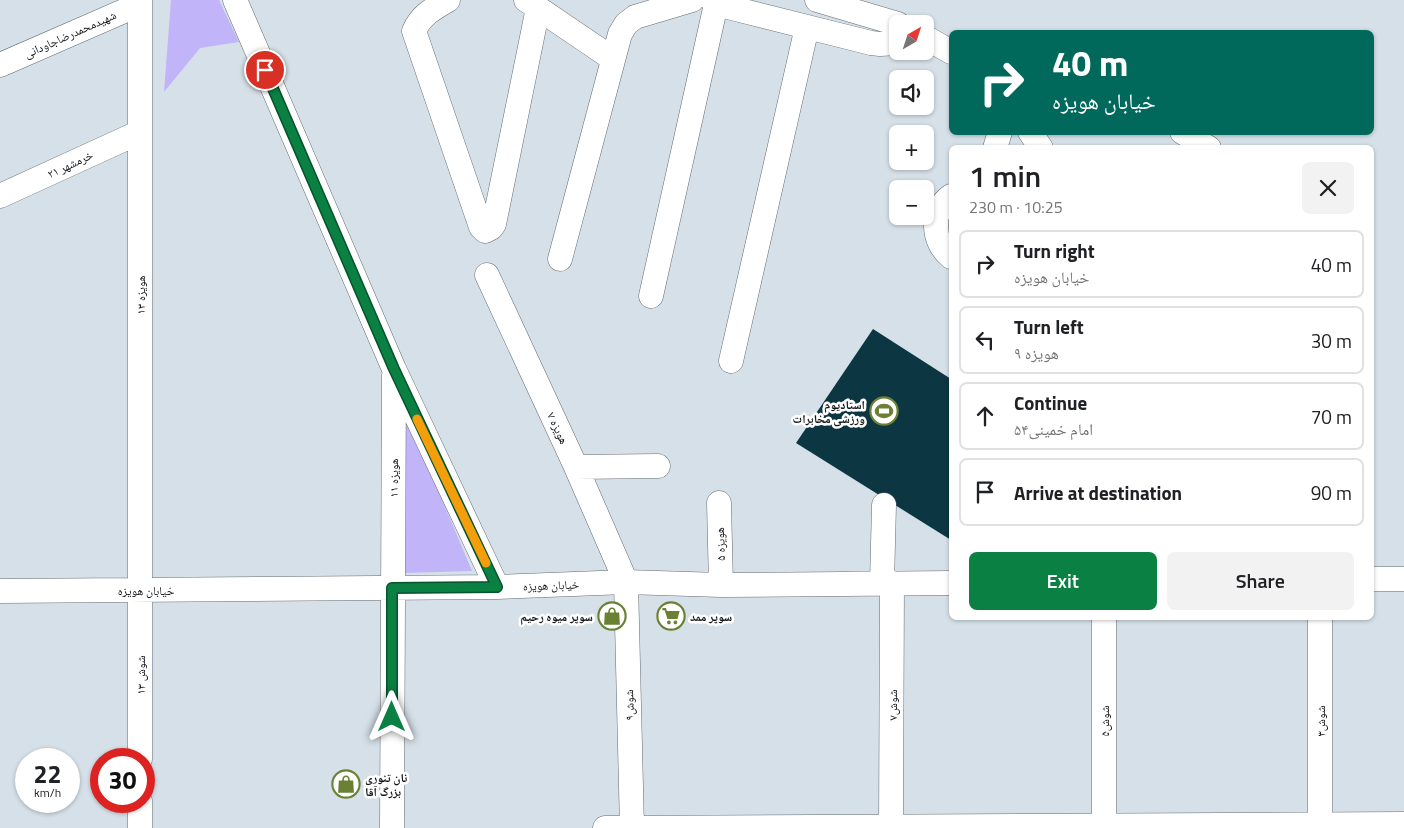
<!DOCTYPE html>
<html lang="en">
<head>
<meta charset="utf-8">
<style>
  :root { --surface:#fff; --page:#f2f2f2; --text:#202124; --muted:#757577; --line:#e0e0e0; --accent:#0b8043 }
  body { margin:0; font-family:"Titillium Web","Noto Naskh Arabic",sans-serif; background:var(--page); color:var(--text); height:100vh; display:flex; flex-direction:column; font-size:19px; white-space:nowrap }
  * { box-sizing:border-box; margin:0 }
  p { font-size:16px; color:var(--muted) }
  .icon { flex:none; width:28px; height:28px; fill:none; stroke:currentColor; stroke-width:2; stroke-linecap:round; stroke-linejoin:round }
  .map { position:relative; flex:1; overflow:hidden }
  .side { position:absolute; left:949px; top:145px; width:425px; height:475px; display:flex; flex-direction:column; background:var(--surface); border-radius:8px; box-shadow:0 1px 4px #0004 }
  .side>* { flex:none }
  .top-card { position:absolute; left:949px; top:30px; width:425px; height:105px; border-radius:8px; box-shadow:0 1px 4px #0004; background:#00695c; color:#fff; overflow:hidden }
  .needle { width:32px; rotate:39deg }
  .buttons { position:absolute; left:889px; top:15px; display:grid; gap:10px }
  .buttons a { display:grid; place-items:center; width:45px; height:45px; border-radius:8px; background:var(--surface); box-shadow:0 1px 4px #0004; font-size:25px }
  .speed { position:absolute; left:15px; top:748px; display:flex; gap:10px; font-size:25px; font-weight:700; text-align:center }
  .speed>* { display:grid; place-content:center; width:65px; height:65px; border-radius:50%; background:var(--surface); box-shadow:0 1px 4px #0004; line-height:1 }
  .speed small { font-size:12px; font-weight:400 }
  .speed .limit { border:8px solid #d22; background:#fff; color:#111 }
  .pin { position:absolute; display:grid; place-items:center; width:42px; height:42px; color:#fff; margin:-21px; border:2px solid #fff; border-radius:50%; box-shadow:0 1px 5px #0007 }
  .me { position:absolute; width:55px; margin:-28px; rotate:0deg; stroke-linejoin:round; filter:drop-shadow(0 0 4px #0008) }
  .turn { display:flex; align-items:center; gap:18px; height:105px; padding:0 20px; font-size:22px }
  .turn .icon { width:65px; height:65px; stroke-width:2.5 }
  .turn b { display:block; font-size:35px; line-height:42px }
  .round { display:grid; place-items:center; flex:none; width:52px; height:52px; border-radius:8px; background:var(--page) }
  .head { display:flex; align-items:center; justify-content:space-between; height:85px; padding:0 20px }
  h1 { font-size:30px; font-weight:600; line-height:38px }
  .button { display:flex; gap:10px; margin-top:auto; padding:10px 20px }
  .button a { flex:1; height:58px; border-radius:8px; background:var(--accent); color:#fff; font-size:20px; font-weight:600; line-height:58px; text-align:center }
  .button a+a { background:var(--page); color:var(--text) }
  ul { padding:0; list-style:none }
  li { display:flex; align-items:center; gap:15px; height:68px; margin:0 10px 8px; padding:0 10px; border:2px solid var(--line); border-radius:8px }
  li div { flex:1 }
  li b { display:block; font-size:19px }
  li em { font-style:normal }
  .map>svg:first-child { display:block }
  .green { fill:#c2b4f8 }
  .building { fill:#0c3642 }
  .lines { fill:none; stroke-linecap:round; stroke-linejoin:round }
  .minor-casing { stroke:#646c73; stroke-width:25 }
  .minor { stroke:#fff; stroke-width:24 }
  .route-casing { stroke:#07532c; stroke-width:12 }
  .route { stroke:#0b8043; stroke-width:9 }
  .slow { stroke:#f59e0b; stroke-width:9 }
  .labels { text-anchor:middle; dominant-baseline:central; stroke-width:5; stroke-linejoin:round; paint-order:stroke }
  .street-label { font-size:12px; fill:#121518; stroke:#fff }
  .poi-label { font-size:12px; font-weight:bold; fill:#121518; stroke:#fff; text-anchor:end }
</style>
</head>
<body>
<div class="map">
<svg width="1404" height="828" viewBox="0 0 1404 828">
  <rect width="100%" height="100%" fill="#d6e0e8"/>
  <path class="green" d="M171,0H219L239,42L200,48L164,92Z
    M406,414L472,571L404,573Z"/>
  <path class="building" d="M873,329L951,379V540L796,443Z"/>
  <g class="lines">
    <g class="minor-casing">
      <path id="minor" d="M140,0V759
        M235,0L394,369L497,587
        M448,0C433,9 421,15 414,31L481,227L485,231L491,228L494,224L538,8
        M526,0L613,59
        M712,0L716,4L871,43L880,44L898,43
        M817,0L898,24
        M925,37L951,52
        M0,65L140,4
        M1030,132L1041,148
        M1182,132L1209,148
        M995,148L1000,132
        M0,196L140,132
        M951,196C930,211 932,242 951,257
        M560,259L620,34L626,24L635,17L692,0
        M487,275L576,467L626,582L632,828
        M651,296L716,4
        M731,361L807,27
        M576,467L658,466
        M719,503L721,585
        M1371,579H1404
        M882,583L884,505
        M0,591L497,587L626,582L721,585L951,583
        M140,801V828
        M392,828L394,376
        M605,828L1404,824
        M891,828L892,583
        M1104,828V618
        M1320,828V618"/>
    </g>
    <use href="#minor" class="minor"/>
  </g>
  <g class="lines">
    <g class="route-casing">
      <path id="route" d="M265,70L394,369L497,587L392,588V717"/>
    </g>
    <use href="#route" class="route"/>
    <path class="slow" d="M417,419L486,563"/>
  </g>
  <defs>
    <g id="stadium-ring" transform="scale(1.4375)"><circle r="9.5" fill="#fff" stroke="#6a8134" stroke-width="1.5"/><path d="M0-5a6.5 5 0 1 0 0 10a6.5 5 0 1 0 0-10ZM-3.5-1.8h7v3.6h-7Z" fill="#6a8134"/></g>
    <g id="shop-ring" transform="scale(1.4375)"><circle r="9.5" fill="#fff" stroke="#6a8134" stroke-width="1.5"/><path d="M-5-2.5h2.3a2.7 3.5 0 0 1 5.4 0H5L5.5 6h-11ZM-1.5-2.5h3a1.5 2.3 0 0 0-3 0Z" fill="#6a8134"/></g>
    <g id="supermarket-ring" transform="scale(1.4375)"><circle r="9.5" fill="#fff" stroke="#6a8134" stroke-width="1.5"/><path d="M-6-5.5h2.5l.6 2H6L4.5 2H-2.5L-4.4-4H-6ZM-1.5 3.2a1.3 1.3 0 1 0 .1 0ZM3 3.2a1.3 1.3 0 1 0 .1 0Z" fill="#6a8134"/></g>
  </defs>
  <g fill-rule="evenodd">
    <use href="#stadium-ring" x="884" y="411"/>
    <use href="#shop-ring" x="612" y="616"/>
    <use href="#supermarket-ring" x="671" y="616"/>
    <use href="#shop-ring" x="346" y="784"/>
  </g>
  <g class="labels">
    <g class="street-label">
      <text transform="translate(70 34) rotate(-24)">شهیدمحمدرضاجاودانی</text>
      <text transform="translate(70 164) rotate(-25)">خرمشهر ۲۱</text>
      <text transform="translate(140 295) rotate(-90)">هویزه ۱۳</text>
      <text transform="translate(558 428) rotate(65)">هویزه ۷</text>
      <text transform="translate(393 478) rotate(-90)">هویزه ۱۱</text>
      <text transform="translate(720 544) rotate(-92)">هویزه ۵</text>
      <text transform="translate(551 585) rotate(-2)">خیابان هویزه</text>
      <text x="146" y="590">خیابان هویزه</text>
      <text transform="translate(140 675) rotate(-90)">شوش ۱۳</text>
      <text transform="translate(629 705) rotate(-91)">شوش۹</text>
      <text transform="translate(892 705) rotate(-90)">شوش۷</text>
      <text transform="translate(1104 721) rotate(-90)">شوش۵</text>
      <text transform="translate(1320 721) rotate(-90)">شوش۳</text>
    </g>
    <g class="poi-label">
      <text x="865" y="404">استادیوم<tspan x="865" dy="14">ورزشی مخابرات</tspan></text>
      <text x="593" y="616">سوپر میوه رحیم</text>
      <text x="690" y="616" text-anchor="start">سوپر ممد</text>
      <text x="365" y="777" text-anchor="start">نان تنوری<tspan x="365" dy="14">بزرگ آقا</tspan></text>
    </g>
  </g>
</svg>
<div class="buttons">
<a><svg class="needle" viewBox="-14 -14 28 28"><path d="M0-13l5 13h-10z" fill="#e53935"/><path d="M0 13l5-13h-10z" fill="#757577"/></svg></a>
<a><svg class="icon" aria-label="sound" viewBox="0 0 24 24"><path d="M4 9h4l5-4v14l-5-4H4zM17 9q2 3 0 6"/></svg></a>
<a>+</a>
<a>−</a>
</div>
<div class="speed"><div>22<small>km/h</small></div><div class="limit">30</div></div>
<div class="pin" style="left:265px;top:70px;background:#d93025"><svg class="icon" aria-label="arrive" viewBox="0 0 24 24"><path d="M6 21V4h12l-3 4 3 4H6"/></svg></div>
<svg class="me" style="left:392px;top:717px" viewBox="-20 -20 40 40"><path d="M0-17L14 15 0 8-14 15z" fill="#0b8043" stroke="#fff" stroke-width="4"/></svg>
<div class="top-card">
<div class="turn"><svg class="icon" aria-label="right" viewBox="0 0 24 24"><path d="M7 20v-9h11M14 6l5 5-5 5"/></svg><div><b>40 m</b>خیابان هویزه</div></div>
</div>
<section class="side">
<div class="head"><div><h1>1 min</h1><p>230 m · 10:25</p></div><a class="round"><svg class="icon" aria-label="close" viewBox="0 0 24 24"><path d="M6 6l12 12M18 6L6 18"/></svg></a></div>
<ul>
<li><svg class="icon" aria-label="right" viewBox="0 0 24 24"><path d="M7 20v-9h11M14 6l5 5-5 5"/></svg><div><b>Turn right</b><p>خیابان هویزه</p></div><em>40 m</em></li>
<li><svg class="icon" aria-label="left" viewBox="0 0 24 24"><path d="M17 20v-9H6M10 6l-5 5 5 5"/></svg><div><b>Turn left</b><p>هویزه ۹</p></div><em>30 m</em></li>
<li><svg class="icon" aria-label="ahead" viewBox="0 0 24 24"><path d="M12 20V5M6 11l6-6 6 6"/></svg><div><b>Continue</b><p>امام خمینی۵۴</p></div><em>70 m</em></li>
<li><svg class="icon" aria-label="arrive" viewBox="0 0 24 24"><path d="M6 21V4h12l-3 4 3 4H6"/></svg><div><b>Arrive at destination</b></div><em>90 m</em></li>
</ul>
<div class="button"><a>Exit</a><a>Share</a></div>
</section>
</div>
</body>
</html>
